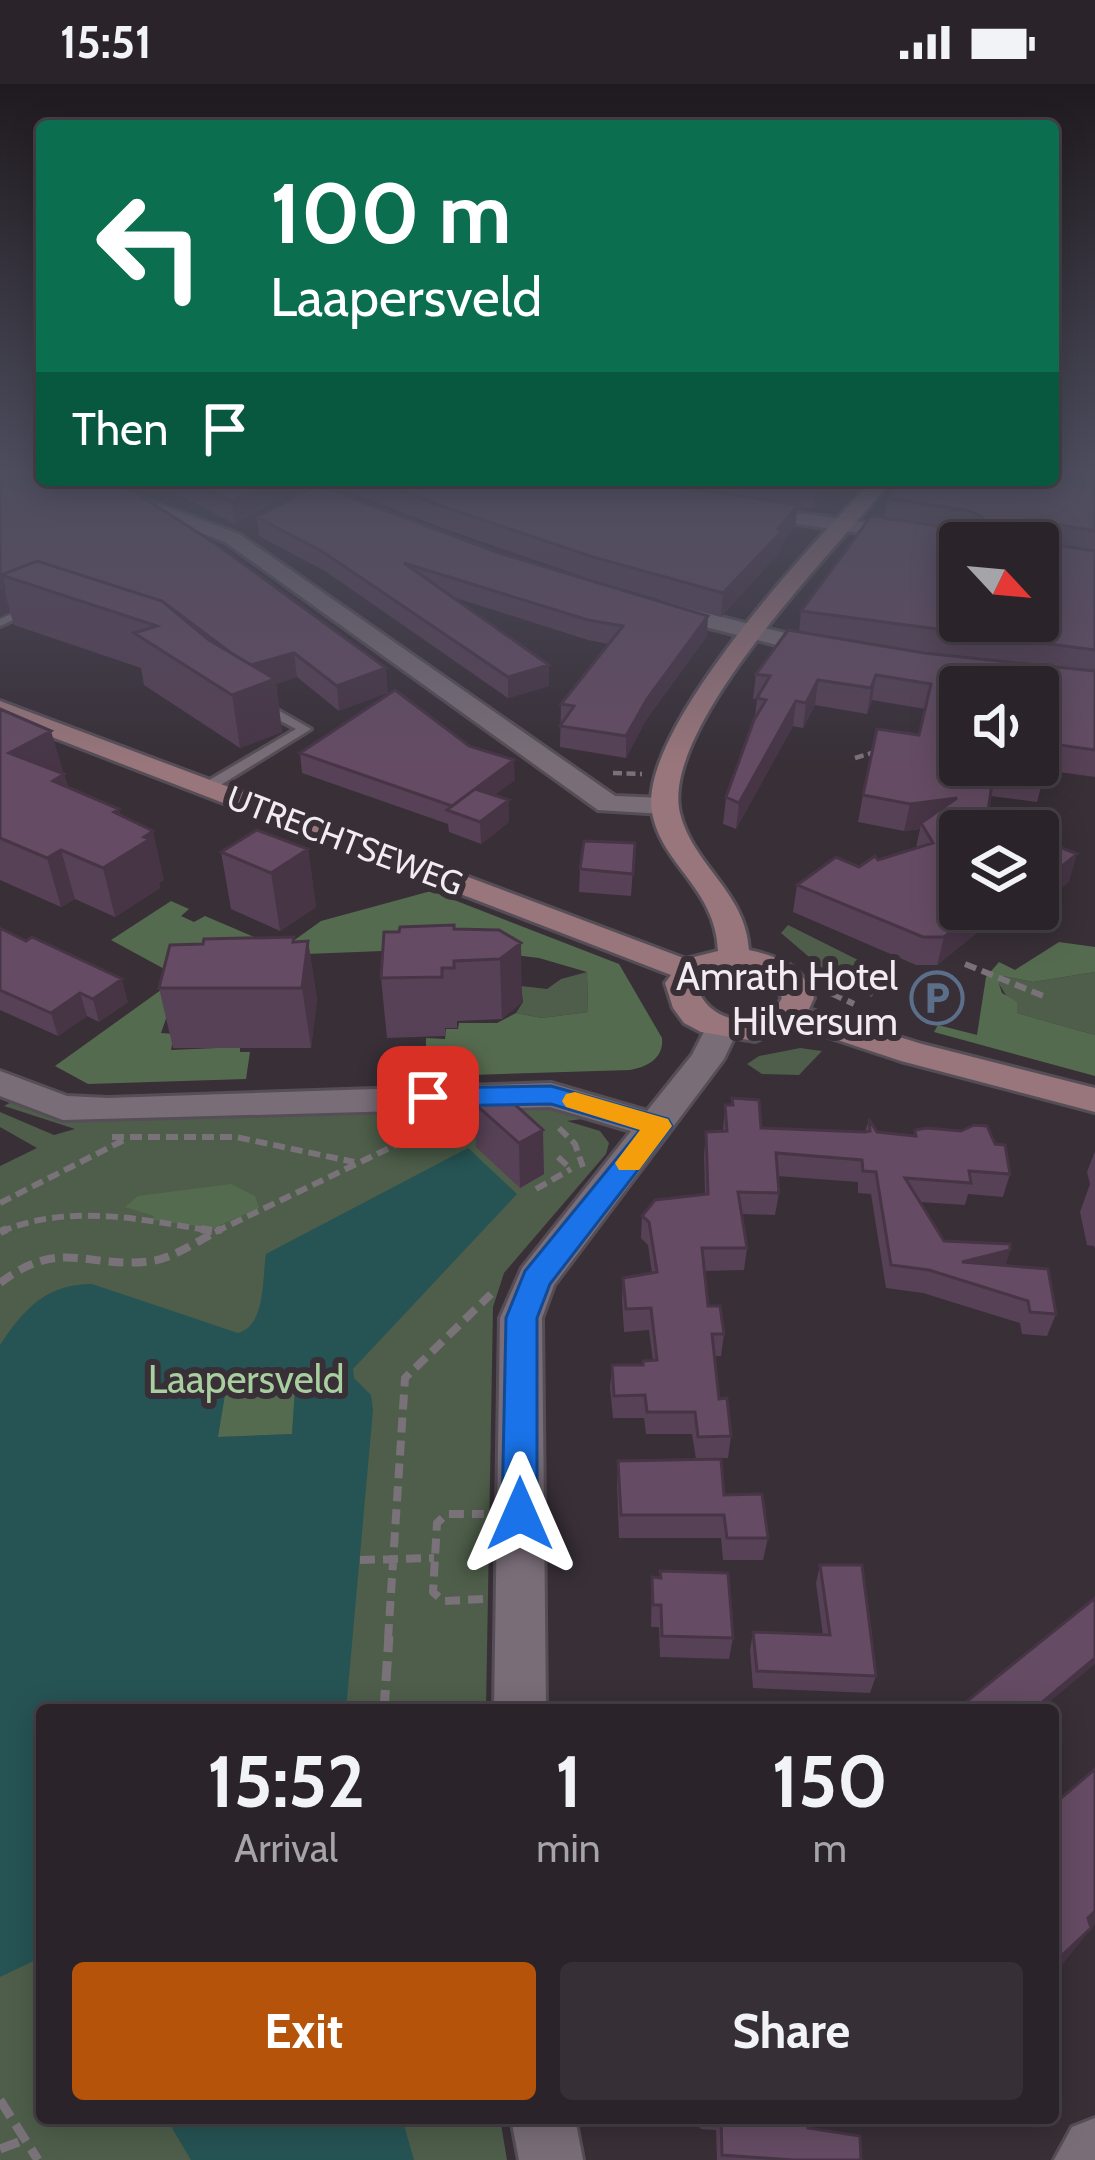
<!DOCTYPE html>
<html lang="en">
<head>
<meta charset="utf-8">
<style>
  :root { --surface:#2a2329; --page:#362f35; --text:#f1f3f6; --muted:#a5a4a8; --line:#464046; --accent:#b45309 }
  body { margin:0; font-family:Cabin,sans-serif; background:var(--page); color:var(--text); height:100vh; display:flex; flex-direction:column; font-size:45px; white-space:nowrap }
  * { box-sizing:border-box; margin:0 }
  p { font-size:39px; color:var(--muted) }
  .icon { flex:none; width:66px; height:66px; fill:none; stroke:currentColor; stroke-width:2; stroke-linecap:round; stroke-linejoin:round }
  .map { position:relative; flex:1; overflow:hidden }
  .drawer { position:absolute; left:36px; top:1620px; width:1023px; height:420px; display:flex; flex-direction:column; background:var(--surface); border-radius:12px; box-shadow:0 6px 30px #0003,0 0 0 3px var(--line) }
  .drawer>* { flex:none }
  .hud { position:absolute; left:36px; top:36px; width:1023px; height:366px; border-radius:12px; box-shadow:0 6px 30px #0003,0 0 0 3px var(--line); background:#0b6e4f; color:#fff; overflow:hidden }
  .needle { width:78px; rotate:116deg }
  .tools { position:absolute; left:939px; top:438px; display:grid; gap:24px }
  .tools a { display:grid; place-items:center; width:120px; height:120px; border-radius:12px; background:var(--surface); box-shadow:0 6px 30px #0003,0 0 0 3px var(--line); font-size:60px }
  .pin { position:absolute; display:grid; place-items:center; width:102px; height:102px; color:#fff; margin:-51px; border-radius:24px; box-shadow:0 6px 18px #0006 }
  .me { position:absolute; width:132px; margin:-66px; rotate:0deg; stroke-linejoin:round; filter:drop-shadow(0 0 9px #0008) }
  .turn { display:flex; align-items:center; gap:42px; height:252px; padding:0 36px; font-size:54px }
  .turn .icon { width:156px; height:156px; stroke-width:2.5 }
  .turn b { display:block; font-size:84px; line-height:102px }
  .then { display:flex; align-items:center; height:114px; padding:0 36px; background:#0003; gap:24px; font-size:45px }
  .eta { display:flex; justify-content:space-evenly; align-items:center; height:204px; text-align:center }
  .eta b { font-size:72px; font-weight:700; line-height:84px }
  .button { display:flex; gap:24px; margin-top:auto; padding:24px 36px }
  .button a { flex:1; height:138px; border-radius:12px; background:var(--accent); color:#fff; font-size:48px; font-weight:700; line-height:138px; text-align:center }
  .button a+a { background:var(--page); color:var(--text) }
  .status { display:flex; justify-content:space-between; align-items:center; height:84px; padding:0 60px; background:var(--surface); direction:ltr }
  .status svg { height:33px; fill:currentColor }
  .map>svg:first-child { display:block }
  .green { fill:#4e5e4a }
  .forest { fill:#556b4f }
  .water { fill:#265354; fill-rule:evenodd }
  .lines { fill:none; stroke-linecap:round; stroke-linejoin:round }
  .lane-casing { stroke:#564e56; stroke-width:6 }
  .street-casing { stroke:#564e56; stroke-width:6 }
  .secondary-casing { stroke:#564e56; stroke-width:6 }
  .path-far3 { stroke:#797279; stroke-width:4.5; stroke-dasharray:9 4.5; stroke-linecap:butt }
  .path-far2 { stroke:#797279; stroke-width:6; stroke-dasharray:12 6; stroke-linecap:butt }
  .path-far1 { stroke:#797279; stroke-width:8; stroke-dasharray:15 8; stroke-linecap:butt }
  .path { stroke:#797279; stroke-width:9; stroke-dasharray:20 9; stroke-linecap:butt }
  .lane { fill:#796e78; fill-rule:evenodd }
  .street { fill:#796e78; fill-rule:evenodd }
  .secondary { fill:#99767c; fill-rule:evenodd }
  .wall { fill:#574156; fill-rule:evenodd }
  .shaded-wall { fill:#473546 }
  .building { fill:#654c64; stroke:#473546; stroke-width:3; fill-rule:evenodd }
  .route { fill:#1a73e8; stroke:#114b97; stroke-width:3 }
  .slow { fill:#f59e0b }
  .labels { text-anchor:middle; dominant-baseline:central; stroke-width:12; stroke-linejoin:round; paint-order:stroke }
  .far-street-label { font-size:33px; fill:#f2ecf2; stroke:#382f37 }
  .poi-label { font-size:39px; fill:#f2ecf2; stroke:#382f37; text-anchor:end }
  .park-label { font-size:39px; fill:#a8d09e; stroke:#382f37 }
</style>
</head>
<body>
<div class="status"><b>15:51</b><svg viewBox="0 0 49 12"><path d="M0 12V9h3v3zM5 12V6h3v6zM10 12V3h3v9zM15 12V0h3v12zM26 1h20v11H26zM47 4h2v5h-2z"/></svg></div>
<div class="map">
<svg width="1095" height="2076" viewBox="0 0 1095 2076">
  <rect width="100%" height="100%" fill="#382f37"/>
  <path class="green" d="M788,841L892,893L871,913L829,890L781,849Z
    M587,888L588,928L542,934L516,929L523,918L521,902L547,905L561,895Z
    M1095,888V951L1017,929L999,900L1003,892L1033,898Z
    M800,964L822,967L799,991L762,990L747,980L759,972Z
    M13,1017L49,1033L83,1037L537,1022L590,1034L567,1037L600,1047L609,1059L606,1070L504,1189L493,1223L486,1626H42V2034H500L507,2076H0V1082L37,1064L0,1043V1028L54,1051L75,1045L4,1022Z"/>
  <path class="forest" d="M431,807L619,880L662,954C664,974 648,983 630,986L472,991L465,987L463,991L421,993L418,982L426,967V954L445,955L446,945H458L459,939H497L516,929L542,934L588,928L587,888L539,874L459,864L255,872L175,909L161,949L174,950L171,966L240,963V968H250L246,995L88,1000L55,982L179,893L111,856L171,817L189,825L181,832L194,838L205,832L282,865L321,837Z
    M1059,858L1095,863V888L1033,898L1003,892L999,900L1002,909L1017,918V929L1095,951V992L934,948L938,941L977,951L986,893L999,878L1015,886Z
    M231,1100L255,1112L259,1124L213,1144L153,1136L154,1132L125,1123L138,1112Z
    M226,1299L295,1304L292,1350L217,1353Z"/>
  <path class="water" d="M468,1064L517,1110L353,1285L354,1294L371,1311L373,1326L346,1626H42V1873L0,1893V1261C24,1225 46,1200 92,1200L238,1249C266,1242 262,1195 266,1170ZM227,1299L295,1304L292,1350L218,1353Z
    M166,2034H402L414,2076H191Z"/>
  <g class="lines">
    <g class="lane-casing">
      <path id="lane" d="M34,520L39,523L38,525L0,542V535Z
        M256,618H264L311,645L211,707H201V701L296,645L256,624Z"/>
    </g>
    <g class="street-casing">
      <path id="street" d="M66,396H92L239,450L615,712L664,714L678,722L664,730L598,726L225,458Z
        M324,396H346L290,431L273,427Z
        M751,422L965,453L975,459H960V464L744,432V424Z
        M662,518L832,561L836,566L824,573L654,530V520Z
        M722,932L734,936L739,943L724,975L554,1201L542,1234L546,1626H494L500,1234L522,1184L631,1047L550,1023L63,1036L0,1012V987L67,1012L108,1014L551,999L647,1027L692,971L710,936Z
        M511,2034H575L583,2076H519Z
        M1095,2034V2076H1054L1072,2043Z"/>
    </g>
    <g class="secondary-casing">
      <path id="secondary" d="M873,396H892C839,462 659,642 680,729C693,782 746,808 749,866C780,873 803,882 814,914L809,925L922,960L1095,1004V1028L901,977L795,942L755,957L701,948L684,939L673,924L665,899L671,891L0,633V617L686,875L718,867C716,804 661,781 652,728C637,646 816,455 873,396ZM734,882L771,895L782,914C763,950 705,939 697,901L710,887Z"/>
    </g>
    <path class="path-far3" d="M855,674L878,667
      M613,689L642,690"/>
    <path class="path-far2" d="M965,880L1046,913
      M831,909L854,920
      M559,1044L575,1060L583,1083
      M112,1053H236L354,1078
      M558,1073L571,1085
      M536,1105L571,1085
      M0,1119L124,1056
      M0,1148C70,1119 139,1135 212,1147
      M215,1148L431,1044"/>
    <path class="path-far1" d="M201,1145L212,1147
      M0,1148L7,1145
      M0,1199C62,1152 87,1186 152,1177C174,1174 201,1155 221,1145
      M360,1476L434,1474
      M483,1515L443,1517L433,1508L437,1439L447,1430H484
      M388,1555L405,1294L491,1210"/>
    <path class="path" d="M384,1626L389,1552
      M0,2016L38,2076
      M0,2065L27,2055"/>
    <use href="#lane" class="lane"/>
    <use href="#street" class="street"/>
    <use href="#secondary" class="secondary"/>
  </g>
  <path class="wall" d="M0,392L386,584L339,627L297,593L276,600L282,648L240,664L144,601L141,584L14,541L10,528L0,533Z
    M1095,392V693L1030,684L1044,691L1037,718L990,712L960,825H1035L1007,848L983,844L937,881H916L793,828L797,801L916,764L920,745L904,747L858,738L863,711L919,651L925,625L872,616L867,630L815,621L803,644L793,642L736,745L723,740L726,713L755,633L757,615H753L756,590L799,548L801,527L884,434L887,414ZM960,603H1038V681H960Z
    M149,396H314L235,440Z
    M341,396H841L812,425L797,422L795,443L781,460L780,468L721,533L592,496L437,442L342,405Z
    M257,433L707,552L646,636L626,674L560,663L561,620L609,560L588,556L453,513L549,602L508,614L325,487L259,452Z
    M0,625L64,690L68,703L121,732L164,796L159,799L160,804L115,833L75,815L61,823L0,796Z
    M469,662L515,696L494,711L509,738L481,760L449,748L448,740L302,689L300,669Z
    M635,759L631,812L579,808L580,785Z
    M308,765L316,823L280,847L231,825L221,768Z
    M0,844L128,918L99,938L87,932L58,952L0,926Z
    M454,845L499,846L522,918L502,935L457,937V944H445L446,952L387,954L381,894Z
    M294,857H308L317,916L311,964H173L159,904Z
    M499,1006L544,1090L520,1104L476,1063L474,1019Z
    M732,1014L761,1044L865,1048L869,1035L877,1048L914,1052L915,1046L1010,1090L1003,1113L968,1110L965,1121L920,1118L944,1157L1010,1166L1005,1182L1056,1230L1047,1252L1022,1250L1020,1239L923,1209L886,1204L871,1110L858,1109V1098L777,1092L779,1109L775,1131L742,1130L747,1164L744,1186L704,1187L708,1222L724,1250L721,1272H714L719,1315L731,1352L728,1374L696,1375L692,1350H646L644,1334H613L610,1303L612,1281H643L653,1277L649,1246L624,1248L622,1216L623,1194L652,1189L648,1161L641,1154L642,1132L705,1110L704,1071L706,1048L723,1047L725,1021H731Z
    M1095,1067V1165L1094,1162L1087,1161L1080,1128L1090,1100L1087,1088Z
    M618,1377L724,1411L768,1454L763,1476H723L721,1454H619L617,1400Z
    M820,1481L876,1592L870,1609L753,1604L750,1566L753,1548L823,1551L816,1499Z
    M652,1493L733,1554L729,1575L660,1573L659,1543H651Z
    M693,2034H807L808,2044L861,2076H717L716,2046L701,2045L693,2037Z"/>
  <path class="shaded-wall" d="M272,396H314L235,440L232,418Z
    M822,396H841L812,425L815,403Z
    M798,421L795,443L781,460L780,468L721,533L723,509Z
    M4,504L10,528L0,533V506Z
    M708,532L707,552L646,636L626,674V652L647,615Z
    M294,569L297,593L276,600L282,648L240,664L232,611L248,582Z
    M549,581V602L508,614V593Z
    M386,584L388,609L339,627L337,602Z
    M876,591L872,616L867,630L871,604Z
    M818,596L815,621L803,644L806,619Z
    M796,617L793,642L736,745L739,719Z
    M51,647L64,690L77,738L9,669Z
    M514,676L515,696L466,733L452,722Z
    M957,714L921,739L920,745L904,747L910,720Z
    M509,716V738L481,760L480,738Z
    M119,725L129,768L153,747L164,796L159,799L160,804L115,833L103,784L114,728Z
    M308,765L316,823L280,847L271,789Z
    M61,766L75,815L61,823L47,774Z
    M1077,770L1069,798L1038,823V802Z
    M979,825H988L983,844L937,881L944,853Z
    M1013,825H1035L1007,848Z
    M308,857L317,916L311,964L302,904Z
    M521,859L522,918L502,935L500,875Z
    M122,895L128,918L99,938L93,915Z
    M80,909L87,932L58,952L51,929Z
    M543,1046L544,1090L520,1104L519,1059Z
    M1010,1166L1003,1188L962,1178Z
    M1095,1574V1580L1040,1626H1033Z
    M1095,1827V1840L1053,1892V1882L1088,1834Z"/>
  <path class="building" d="M0,392H42V396H104L133,407L216,460L386,584L337,602L294,569L251,581L231,569L162,517L37,477L1,491L4,504L0,506Z
    M1053,392H1095V447L1044,438L1039,443L1043,459L1095,467V566L801,527L871,432L964,446L983,440L982,433L970,427L887,414L902,396H1053ZM960,459H1038V537H960Z
    M188,396H272L232,418Z
    M373,396H634L798,421L778,445L783,446L723,509L593,473L436,420Z
    M768,396H822L815,403Z
    M317,401L499,469L708,532L647,615L626,652L560,642L574,622L561,620L623,542L588,536L404,479L549,581L508,593L323,468L257,433Z
    M37,477L162,517L209,556L275,595L232,611L134,549L157,542L1,491Z
    M788,546L924,569L1095,587V666L1038,658V603H960V681H1026L1044,691L994,686L987,734L1020,747H960V825H979L944,853H923L797,801L836,773L859,783L875,772L878,776L933,759L921,739L957,714L910,720L863,711L877,645L919,651L931,600L876,591L871,604L818,596L806,619L796,617L739,719L726,713L754,636L766,616L757,614L770,592L756,590Z
    M395,606L469,662L514,676L452,722L300,669Z
    M0,625L51,647L9,669L64,690L53,697L119,725L114,728L153,747L144,753L150,755L103,784L61,766L47,774L0,754Z
    M475,705L509,716L480,738L447,726Z
    M257,746L308,765L271,789L221,768Z
    M1038,754L1077,770L1038,802Z
    M584,757L635,759L633,790L580,785Z
    M454,841V845L499,846L521,859L500,875L454,877V884H442V893L381,894L384,848H399L400,843Z
    M0,844L26,857L32,853L122,895L93,915L80,909L51,929L0,906Z
    M294,853L293,858L308,857L302,904H159L170,861L203,860L204,855Z
    M499,1006L543,1046L519,1059L474,1019Z
    M732,1014L759,1016L761,1044L865,1048L870,1047L869,1035L877,1048L916,1052L915,1046L927,1044L961,1047L974,1041L987,1042L995,1060L1005,1061L1010,1090L969,1087L971,1099L905,1094L944,1157L1010,1160V1166L962,1178L1048,1185L1056,1230L1030,1228L1028,1217L929,1186L891,1181L876,1088L863,1087L862,1076L776,1069L779,1109L738,1108L747,1164H702L708,1222H720L724,1250H712L719,1315L727,1314L731,1352L698,1353L695,1328H647L645,1311L614,1312L612,1281H643V1277L657,1276L651,1224L626,1225L623,1194L657,1188L649,1138L642,1132L655,1116L708,1110L706,1048L727,1047L725,1021H733Z
    M721,1375L724,1411L762,1410L768,1454H727L724,1431H621L618,1377Z
    M820,1481H862L876,1592L757,1587L753,1548L830,1551Z
    M660,1487L728,1489L733,1554L662,1552L661,1521H653L652,1493L661,1494Z
    M1095,1514V1574L1033,1626H956Z
    M664,1623L739,1626H664Z
    M1095,1685V1827L1088,1834L1091,1844L1059,1874L1053,1871V1721Z
    M721,2034H807L808,2044L860,2052L861,2076H793L722,2071Z"/>
  <linearGradient id="sky" x2="0" y2="1"><stop stop-color="#1f1a1e"/><stop offset="0.57" stop-color="#4d4d5e"/><stop offset="1" stop-color="#4d4d5e" stop-opacity="0"/></linearGradient>
  <rect width="1095" height="683" fill="url(#sky)"/>
  <path class="route" d="M551,1002L668,1035L672,1042L550,1200L537,1234V1430L532,1441L520,1445L507,1441L502,1430L506,1234L525,1187L640,1046L551,1020L428,1022L414,1013L428,1004Z"/>
  <path class="slow" d="M575,1008L668,1035L672,1042L639,1086H619L615,1079L640,1046L566,1023L562,1017L566,1010Z"/>
  <defs>
    <g id="parking-ring" transform="scale(2.7)"><circle r="9.5" fill="#382f37" stroke="#5c6f8a" stroke-width="1.5"/><path d="M-3.5-5.5H1a3.5 3.5 0 0 1 0 7H-1V5.5H-3.5ZM-1-3.4V-.6H.8a1.4 1.4 0 0 0 0-2.8Z" fill="#5c6f8a"/></g>
  </defs>
  <g fill-rule="evenodd">
    <use href="#parking-ring" x="937" y="914"/>
  </g>
  <g class="labels">
    <g class="far-street-label">
      <text transform="translate(345 756) rotate(21)">UTRECHTSEWEG</text>
    </g>
    <g class="poi-label">
      <text x="898" y="892">Amrath Hotel<tspan x="898" dy="45">Hilversum</tspan></text>
    </g>
    <g class="park-label">
      <text x="246" y="1295">Laapersveld</text>
    </g>
  </g>
</svg>
<div class="tools">
<a><svg class="needle" viewBox="-14 -14 28 28"><path d="M0-13l5 13h-10z" fill="#e53935"/><path d="M0 13l5-13h-10z" fill="#a5a4a8"/></svg></a>
<a><svg class="icon" aria-label="sound" viewBox="0 0 24 24"><path d="M4 9h4l5-4v14l-5-4H4zM17 9q2 3 0 6"/></svg></a>
<a><svg class="icon" aria-label="layers" viewBox="0 0 24 24"><path d="M12 4l9 5-9 5-9-5zM3 14l9 5 9-5"/></svg></a>
</div>
<div class="pin" style="left:428px;top:1013px;background:#d93025"><svg class="icon" aria-label="arrive" viewBox="0 0 24 24"><path d="M6 21V4h12l-3 4 3 4H6"/></svg></div>
<svg class="me" style="left:520px;top:1430px" viewBox="-20 -20 40 40"><path d="M0-17L14 15 0 8-14 15z" fill="#1a73e8" stroke="#fff" stroke-width="4"/></svg>
<div class="hud">
<div class="turn"><svg class="icon" aria-label="left" viewBox="0 0 24 24"><path d="M17 20v-9H6M10 6l-5 5 5 5"/></svg><div><b>100 m</b>Laapersveld</div></div>
<div class="then">Then<svg class="icon" aria-label="arrive" viewBox="0 0 24 24"><path d="M6 21V4h12l-3 4 3 4H6"/></svg></div>
</div>
<section class="drawer">
<div class="eta">
<div><b>15:52</b><p>Arrival</p></div>
<div><b>1</b><p>min</p></div>
<div><b>150</b><p>m</p></div>
</div>
<div class="button"><a>Exit</a><a>Share</a></div>
</section>
</div>
</body>
</html>
